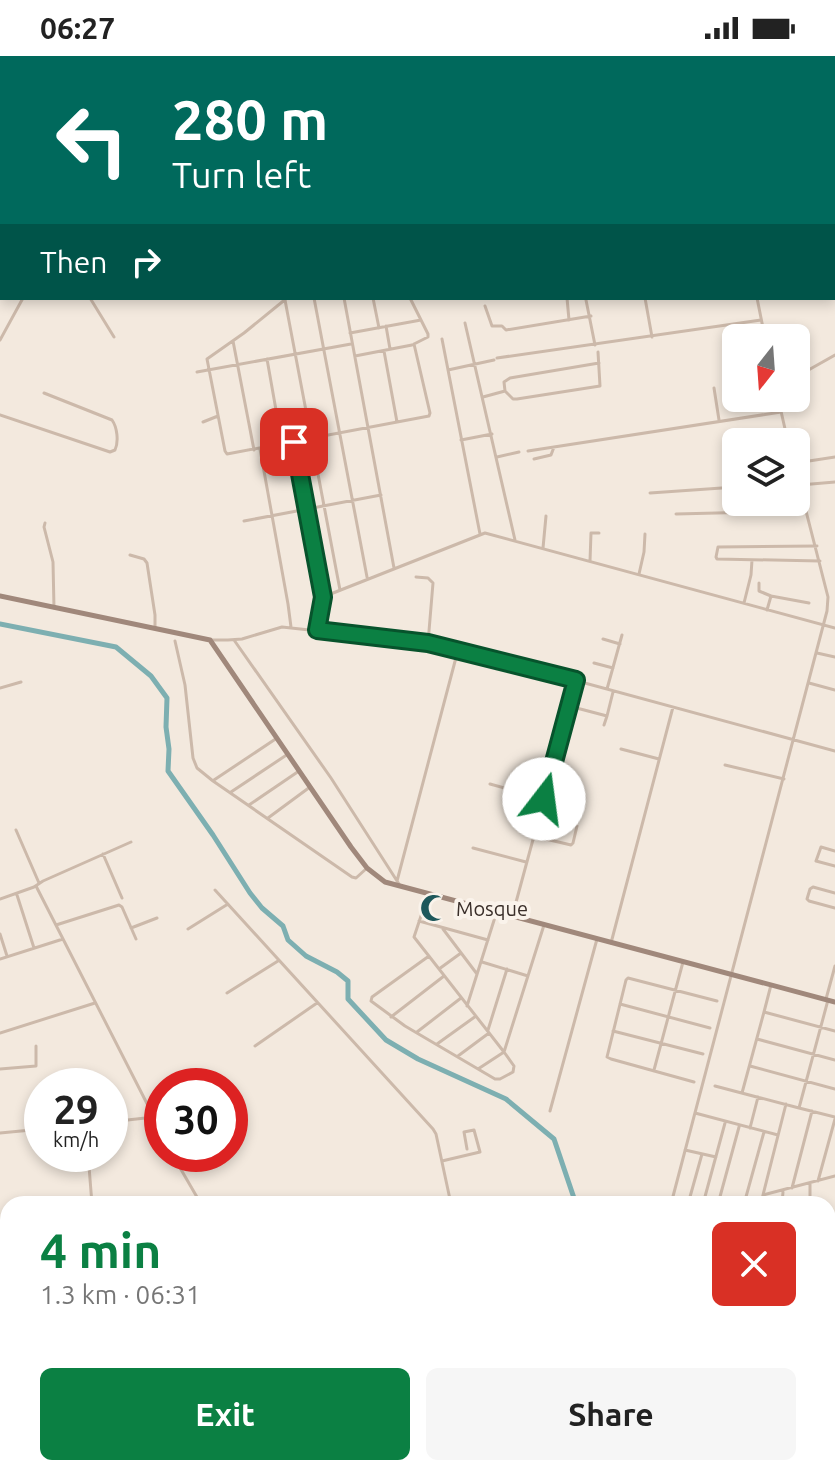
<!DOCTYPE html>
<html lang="en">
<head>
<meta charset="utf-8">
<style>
  :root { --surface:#fff; --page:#f6f6f6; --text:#222; --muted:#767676; --accent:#0b8043 }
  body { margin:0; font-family:Ubuntu,sans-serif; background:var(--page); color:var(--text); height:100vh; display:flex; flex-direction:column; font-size:30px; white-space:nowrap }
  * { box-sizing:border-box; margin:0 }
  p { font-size:26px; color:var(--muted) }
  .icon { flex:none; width:44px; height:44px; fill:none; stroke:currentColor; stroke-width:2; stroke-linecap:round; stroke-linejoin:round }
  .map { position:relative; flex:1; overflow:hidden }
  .sheet { position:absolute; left:0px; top:1140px; width:836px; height:280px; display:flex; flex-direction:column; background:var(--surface); border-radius:24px 24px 0 0; box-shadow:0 4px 12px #0003 }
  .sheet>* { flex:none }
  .guide { position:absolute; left:0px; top:0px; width:836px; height:244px; box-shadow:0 4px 12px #0003; background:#00695c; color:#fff; overflow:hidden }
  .needle { width:52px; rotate:197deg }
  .buttons { position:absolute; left:722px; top:268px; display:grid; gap:16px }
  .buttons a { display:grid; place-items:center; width:88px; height:88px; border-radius:12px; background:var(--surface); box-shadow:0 4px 12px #0003; font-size:40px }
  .speed { position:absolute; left:24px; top:1012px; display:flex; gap:16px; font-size:40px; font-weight:700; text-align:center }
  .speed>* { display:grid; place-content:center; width:104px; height:104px; border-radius:50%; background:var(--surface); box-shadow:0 4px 12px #0003; line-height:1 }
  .speed small { font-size:20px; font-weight:400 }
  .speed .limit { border:12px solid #d22; background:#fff; color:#111 }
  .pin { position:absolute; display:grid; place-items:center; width:68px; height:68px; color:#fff; margin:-34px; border-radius:16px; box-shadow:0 4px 12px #0006 }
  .me { position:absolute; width:88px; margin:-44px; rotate:15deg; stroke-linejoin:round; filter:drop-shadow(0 0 6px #0008) }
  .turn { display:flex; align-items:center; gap:28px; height:168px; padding:0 40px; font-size:36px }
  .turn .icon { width:104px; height:104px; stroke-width:2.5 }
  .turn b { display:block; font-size:56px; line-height:68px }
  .then { display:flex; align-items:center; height:76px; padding:0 40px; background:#0003; gap:16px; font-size:30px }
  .round { display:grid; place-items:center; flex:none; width:84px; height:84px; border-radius:12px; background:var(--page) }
  .headline { display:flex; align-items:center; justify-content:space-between; height:136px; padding:0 40px }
  h1 { font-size:48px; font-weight:600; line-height:60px; color:var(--accent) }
  .action { display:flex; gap:16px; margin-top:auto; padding:16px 40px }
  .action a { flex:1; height:92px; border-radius:12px; background:var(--accent); color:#fff; font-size:32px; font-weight:600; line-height:92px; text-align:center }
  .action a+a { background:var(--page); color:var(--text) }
  .status { display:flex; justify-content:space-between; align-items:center; height:56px; padding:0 40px; background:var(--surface); direction:ltr }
  .status svg { height:22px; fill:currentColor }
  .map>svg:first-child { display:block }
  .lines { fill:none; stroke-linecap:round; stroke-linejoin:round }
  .river { stroke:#7dafb1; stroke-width:5 }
  .street { stroke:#ccb9aa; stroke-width:3 }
  .secondary { stroke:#a0887b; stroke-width:5 }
  .highway { stroke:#5a4840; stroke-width:7 }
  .route-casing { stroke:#07532c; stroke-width:20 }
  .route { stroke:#0b8043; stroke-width:14 }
  .labels { text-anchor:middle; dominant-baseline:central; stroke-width:8; stroke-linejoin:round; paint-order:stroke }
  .poi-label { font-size:20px; fill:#392e29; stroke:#faf3eb; text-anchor:start }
</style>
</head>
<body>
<div class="status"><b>06:27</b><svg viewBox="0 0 49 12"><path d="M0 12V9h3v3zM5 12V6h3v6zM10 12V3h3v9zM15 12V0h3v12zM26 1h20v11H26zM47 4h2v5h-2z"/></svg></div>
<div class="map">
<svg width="835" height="1420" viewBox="0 0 835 1420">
  <rect width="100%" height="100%" fill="#f3e9de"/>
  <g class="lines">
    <path class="river" d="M0,568L116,591L151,620L167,642L166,671L169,693L168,715L213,779L250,837L262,852L283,870L288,884L306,900L337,916L348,925V943L386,984L418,1003L506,1043L554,1083L576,1148
      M714,1412L719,1420"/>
    <path class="street" d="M436,0H441
      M494,0L496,2
      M543,0L545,2
      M791,0L792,2
      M182,2V0
      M300,2L301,0
      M557,2L559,0
      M580,2L582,0L593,2
      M596,2H603
      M620,2L621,0
      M834,87L835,88
      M834,157H835
      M834,187L835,191
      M90,242L114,281
      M287,242L244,277L207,303L225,395L227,398L429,360L430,357L414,288
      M314,242L367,521
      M344,242L394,512
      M373,242L379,272
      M567,242L569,264
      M645,242L652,281
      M757,242L765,282
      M285,244L340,534
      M586,244L595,289
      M485,250L492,270H502L506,274L591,260
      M465,267L515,484
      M386,270L390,293
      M350,277L421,264
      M442,283L480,478
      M0,284L23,242
      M233,285L254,394
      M384,295L397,366
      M355,300L412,289L428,281V278L410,242
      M497,302L761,264
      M267,303L282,388
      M448,314L494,304
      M197,316L351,288
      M796,321L835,299
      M714,332L719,364
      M505,335L504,326L510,322L599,307
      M483,341L505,335L513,343H517L600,330L598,296
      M778,342L788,386
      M0,359L110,396L115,394C119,385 117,371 112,364L44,337
      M203,366L218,360
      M461,384L492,378
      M294,387L323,541
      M260,393L288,548L291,571
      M528,395L781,356
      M497,401L519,396
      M534,403L551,399L554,391
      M796,407L835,401
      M800,429L835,426
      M650,437L736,431
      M676,458L757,456L806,451
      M244,465L381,439
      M45,467L44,471L53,506L54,552
      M817,490L718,491L716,501L717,503L820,505
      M543,492L546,460
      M130,499L144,503L147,507L155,559V572
      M590,505L591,477H599
      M639,518L644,496L645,478
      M416,521L428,522L433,527L428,587
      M759,527V535L771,540
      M744,547L751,519L752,504
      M767,554L771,540L809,547
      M317,574L323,541L485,477L835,572
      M603,583L620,588
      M210,584H228L242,583L282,571L428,587L548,617L835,695
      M234,584L331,722L399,828
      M175,585L185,629L193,702L197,712L213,725L352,821L356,822L367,812
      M817,597L835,601
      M594,607L613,612
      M809,627L835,634
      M0,632L21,626
      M607,633L622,579
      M569,650L607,660L613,636
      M604,669L607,660
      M621,693L659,703
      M725,709L784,723
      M214,724L277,682
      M490,728L544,743
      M231,736L288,698
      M249,749L299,715
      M268,762L310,731
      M16,774L39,827
      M533,780L571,789L573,787L577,770
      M473,792L526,806
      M835,795L821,791L816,805L835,810
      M103,798L122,842
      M397,825L458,594
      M36,830L162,1077
      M215,834L433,1073L436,1078L451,1148
      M835,837L813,831L810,833L807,843L809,845L835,852
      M17,839L34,892
      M428,839L414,881L504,996L514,1010L513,1016L500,1023H495L405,970L371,945L372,941L429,900
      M0,843L34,831L43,825L131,786
      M512,861L576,625
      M419,865L488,884
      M56,869L119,849L122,851L136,883
      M131,872L157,862
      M188,873L228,848
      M443,873L477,918
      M0,878L7,900
      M611,887L673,651
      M0,903L63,883
      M482,906L528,920
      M439,913L461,897
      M227,937L278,905
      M826,943L835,910
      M828,944L799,1052L835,1061
      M620,948L710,972
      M467,950L496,858
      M764,956L771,929
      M391,961L444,920
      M488,974L507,913
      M613,975L703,998
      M417,976L461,942
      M0,977L95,947
      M757,983L835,1004
      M437,988L476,960
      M255,990L317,947
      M458,1000L489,977
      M750,1010L835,1033
      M0,1013L36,1010V990
      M478,1013L504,996L544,869
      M654,1014L683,906
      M694,1026L611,1003L607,1001L626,924L628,922L717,945
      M715,1030L799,1052
      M742,1037L764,956L835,975
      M550,1055L597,883
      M695,1057L778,1079
      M110,1066L154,1061
      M750,1072L758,1041
      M0,1077L42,1073
      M685,1094L716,1101
      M88,1098L92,1148
      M172,1098L201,1148
      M442,1105L480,1096L474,1074L464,1076L467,1093
      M818,1125L835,1063
      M792,1132L812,1055
      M763,1139L786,1048
      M623,1142L647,1148
      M671,1148L827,555L828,541L796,416
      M688,1148L702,1098
      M703,1148L725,1067
      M718,1148L739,1071
      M744,1148L764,1076
      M761,1148L763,1139L835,1120
      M782,1148L783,1136
      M810,1148V1128
      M0,1169H8
      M828,1196L835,1198
      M828,1226L835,1227
      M0,1233L8,1239
      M828,1254L835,1255
      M828,1312L835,1285
      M828,1338L835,1369
      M828,1378L835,1377
      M139,1412L141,1420
      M175,1412L176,1420
      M273,1412L275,1420
      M344,1412L345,1420
      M420,1412L421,1420
      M479,1412L481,1420
      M511,1412L513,1420
      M528,1412L530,1420
      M551,1412L553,1420
      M573,1412L575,1420
      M590,1412L591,1420
      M655,1412L659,1420
      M732,1412L737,1420
      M763,1412V1420
      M793,1412V1420
      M159,1420L176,1417
      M438,1420L440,1416L453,1413
      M500,1420L512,1418"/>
    <path class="secondary" d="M0,540L210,584L351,791L367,812L385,826L835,946"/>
    <path class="highway" d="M0,1293L8,1347
      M0,1331L8,1378
      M0,1380L8,1388
      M14,1412L16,1420"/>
  </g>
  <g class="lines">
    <g class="route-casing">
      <path id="route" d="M294,386L323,541L317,574L428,587L576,624L544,743"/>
    </g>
    <use href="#route" class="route"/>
  </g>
  <defs>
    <g id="mosque-bare" transform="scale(2.16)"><path d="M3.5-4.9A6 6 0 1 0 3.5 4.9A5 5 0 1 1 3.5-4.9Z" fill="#1e585b" stroke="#faf3eb" stroke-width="2.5" paint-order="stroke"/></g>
  </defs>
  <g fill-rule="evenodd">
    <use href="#mosque-bare" x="434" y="852"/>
  </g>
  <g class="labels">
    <g class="poi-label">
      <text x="456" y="852">Mosque</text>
    </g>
  </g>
</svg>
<div class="buttons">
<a><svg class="needle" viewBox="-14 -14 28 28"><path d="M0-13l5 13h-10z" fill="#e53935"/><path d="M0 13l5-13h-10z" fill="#767676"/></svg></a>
<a><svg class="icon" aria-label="layers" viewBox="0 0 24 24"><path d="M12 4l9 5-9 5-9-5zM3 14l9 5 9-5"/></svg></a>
</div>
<div class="speed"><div>29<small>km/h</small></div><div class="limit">30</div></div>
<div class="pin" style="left:294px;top:386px;background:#d93025"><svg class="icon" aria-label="arrive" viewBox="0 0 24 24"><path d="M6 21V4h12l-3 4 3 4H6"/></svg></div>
<svg class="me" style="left:544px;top:743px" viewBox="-20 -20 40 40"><circle r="19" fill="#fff"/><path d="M0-13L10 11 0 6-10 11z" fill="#0b8043"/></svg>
<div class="guide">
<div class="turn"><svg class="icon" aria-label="left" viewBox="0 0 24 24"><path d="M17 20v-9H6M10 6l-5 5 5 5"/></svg><div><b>280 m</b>Turn left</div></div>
<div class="then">Then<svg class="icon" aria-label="right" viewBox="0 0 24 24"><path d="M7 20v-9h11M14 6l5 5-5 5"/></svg></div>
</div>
<section class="sheet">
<div class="headline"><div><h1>4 min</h1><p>1.3 km · 06:31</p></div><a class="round" style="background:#d93025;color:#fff"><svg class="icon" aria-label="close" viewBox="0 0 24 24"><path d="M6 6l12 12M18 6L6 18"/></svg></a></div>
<div class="action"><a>Exit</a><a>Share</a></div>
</section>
</div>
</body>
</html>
